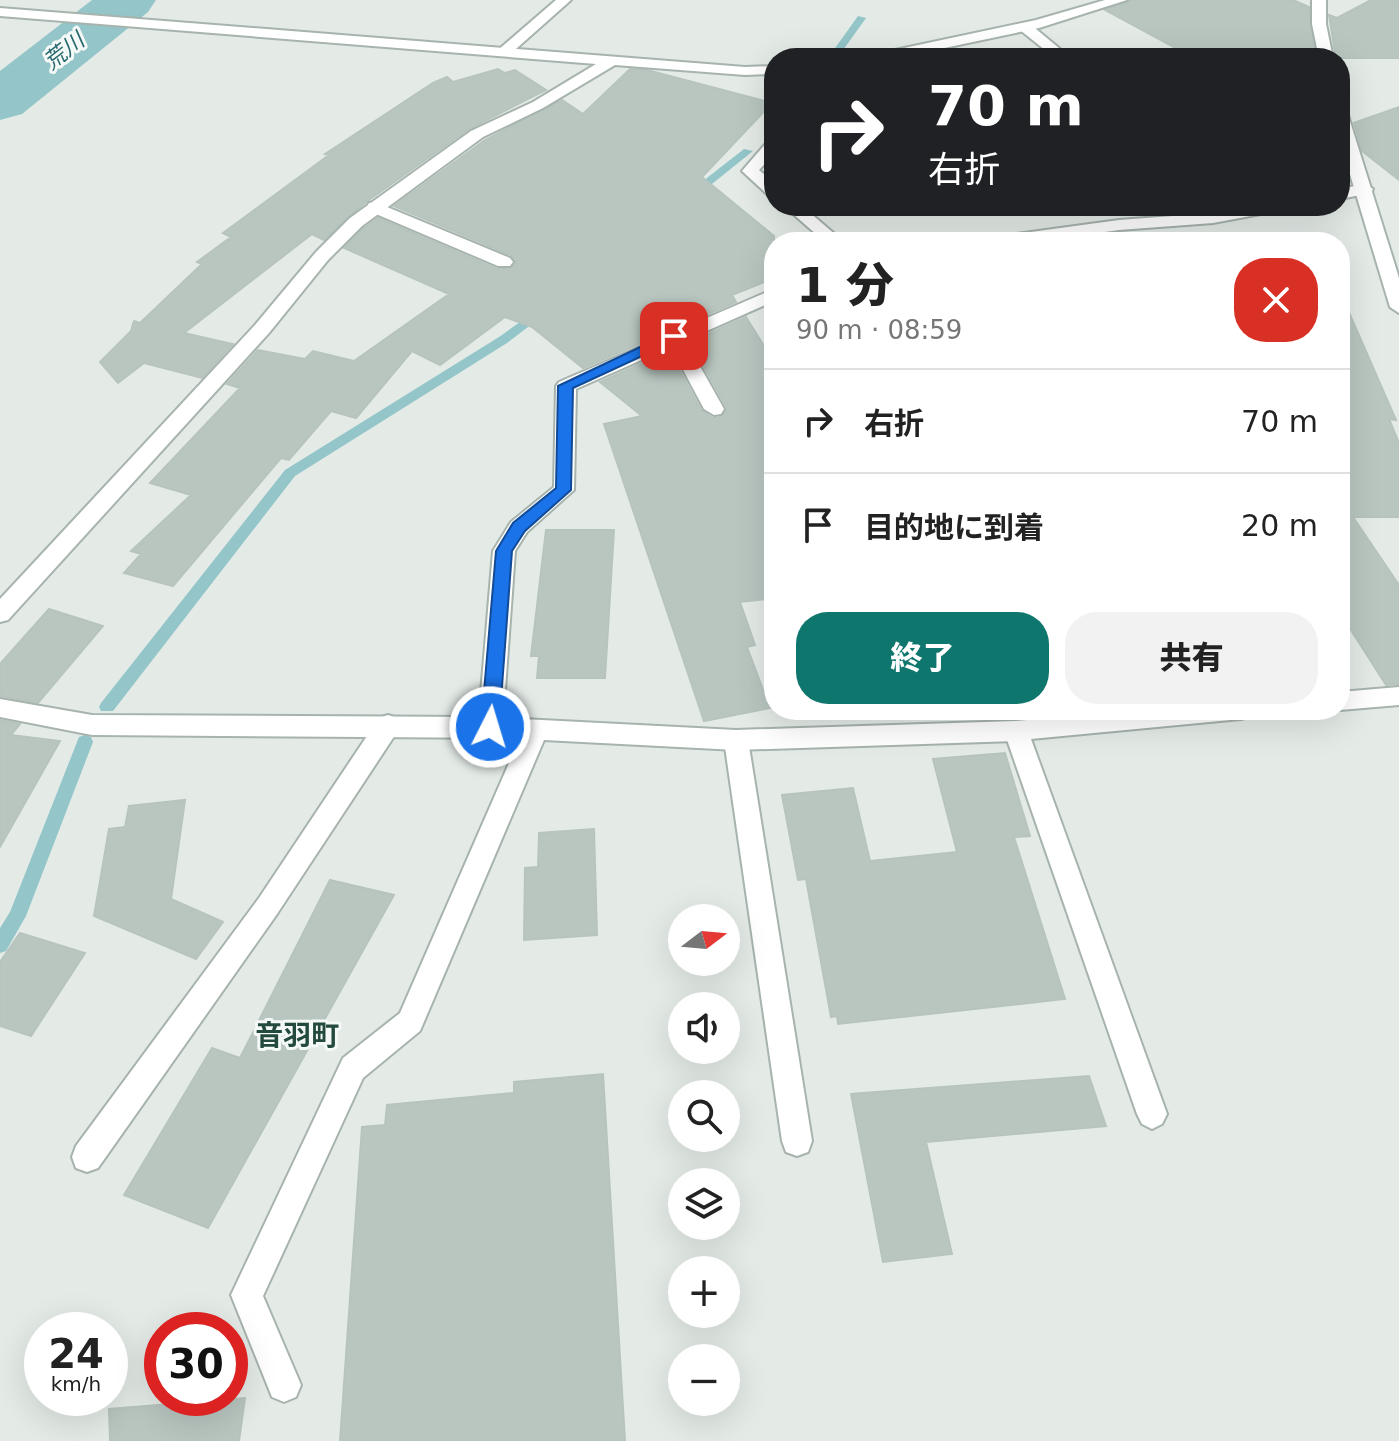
<!DOCTYPE html>
<html lang="ja">
<head>
<meta charset="utf-8">
<style>
  :root { --surface:#fff; --page:#f2f2f2; --text:#222; --muted:#767676; --line:#e0e0e0; --accent:#0f766e }
  body { margin:0; font-family:"DejaVu Sans","Noto Sans JP",sans-serif; background:var(--page); color:var(--text); height:100vh; display:flex; flex-direction:column; font-size:30px; white-space:nowrap }
  * { box-sizing:border-box; margin:0 }
  p { font-size:26px; color:var(--muted) }
  .icon { flex:none; width:44px; height:44px; fill:none; stroke:currentColor; stroke-width:2; stroke-linecap:round; stroke-linejoin:round }
  .map { position:relative; flex:1; overflow:hidden }
  .drawer { position:absolute; left:764px; top:232px; width:586px; height:488px; display:flex; flex-direction:column; background:var(--surface); border-radius:32px; box-shadow:0 8px 32px #0002 }
  .drawer>* { flex:none }
  .top-card { position:absolute; left:764px; top:48px; width:586px; height:168px; border-radius:32px; box-shadow:0 8px 32px #0002; background:#202124; color:#fff; overflow:hidden }
  .needle { width:52px; rotate:74deg }
  .buttons { position:absolute; left:668px; top:904px; display:grid; gap:16px }
  .buttons a { display:grid; place-items:center; width:72px; height:72px; border-radius:50%; background:var(--surface); box-shadow:0 8px 32px #0002; font-size:40px }
  .speed { position:absolute; left:24px; top:1312px; display:flex; gap:16px; font-size:40px; font-weight:700; text-align:center }
  .speed>* { display:grid; place-content:center; width:104px; height:104px; border-radius:50%; background:var(--surface); box-shadow:0 8px 32px #0002; line-height:1 }
  .speed small { font-size:20px; font-weight:400 }
  .speed .limit { border:12px solid #d22; background:#fff; color:#111 }
  .pin { position:absolute; display:grid; place-items:center; width:68px; height:68px; color:#fff; margin:-34px; border-radius:16px; box-shadow:0 4px 12px #0006 }
  .me { position:absolute; width:88px; margin:-44px; rotate:5deg; stroke-linejoin:round; filter:drop-shadow(0 0 6px #0008) }
  .turn { display:flex; align-items:center; gap:28px; height:168px; padding:0 32px; font-size:36px }
  .turn .icon { width:104px; height:104px; stroke-width:2.5 }
  .turn b { display:block; font-size:56px; line-height:68px }
  .round { display:grid; place-items:center; flex:none; width:84px; height:84px; border-radius:32px; background:var(--page) }
  .summary { display:flex; align-items:center; justify-content:space-between; height:136px; padding:0 32px }
  h1 { font-size:48px; font-weight:800; line-height:60px }
  .primary-button { display:flex; gap:16px; margin-top:auto; padding:16px 32px }
  .primary-button a { flex:1; height:92px; border-radius:32px; background:var(--accent); color:#fff; font-size:32px; font-weight:800; line-height:92px; text-align:center }
  .primary-button a+a { background:var(--page); color:var(--text) }
  ul { padding:0; list-style:none }
  li { display:flex; align-items:center; gap:24px; height:104px; padding:0 32px; border-top:2px solid var(--line) }
  li div { flex:1 }
  li b { display:block; font-size:30px }
  li em { font-style:normal }
  .map>svg:first-child { display:block }
  .lines { fill:none; stroke-linecap:round; stroke-linejoin:round }
  .stream { fill:#93c5c9; fill-rule:evenodd }
  .river { fill:#93c5c9; fill-rule:evenodd }
  .building { fill:#b9c6c0; stroke:#b7c4be; stroke-width:2 }
  .service-casing { stroke:#a7b3ad; stroke-width:4 }
  .minor-casing { stroke:#a7b3ad; stroke-width:4 }
  .tertiary-casing { stroke:#a7b3ad; stroke-width:4 }
  .service { fill:#fff; fill-rule:evenodd }
  .minor { fill:#fff; fill-rule:evenodd }
  .tertiary { fill:#fff; fill-rule:evenodd }
  .route { fill:#1a73e8; stroke:#114b97; stroke-width:2 }
  .labels { text-anchor:middle; dominant-baseline:central; stroke-width:6; stroke-linejoin:round; paint-order:stroke }
  .far-water-label { font-size:22px; font-style:italic; fill:#27696f; stroke:#f4f8f6 }
  .quarter-label { font-size:28px; font-weight:bold; fill:#244a3e; stroke:#f4f8f6 }
</style>
</head>
<body>
<div class="map">
<svg width="1399" height="1441" viewBox="0 0 1399 1441">
  <rect width="100%" height="100%" fill="#e4ebe7"/>
  <g class="lines">
    <path class="stream" d="M858,16L866,18L841,53H835L833,51Z
      M774,116V127H766L765,125Z
      M744,149L753,151L697,196H689V192Z
      M541,307L545,308V314L507,343L295,476L113,711H101L99,707L101,703L285,470L499,337Z
      M85,735L91,737L93,742L26,916L6,951L0,953V928L10,912L77,742L79,737Z"/>
    <path class="river" d="M92,0H156L148,12L22,114L0,120V71Z"/>
  </g>
  <path class="building" d="M1130,0H1293L1309,7L1316,58H1194L1105,10Z
    M1371,0H1399V58H1336L1329,15L1337,18Z
    M498,69L505,73L515,70L546,90L469,129L366,202L324,240L312,234L184,333L233,344L202,378L144,363L118,383L100,362L131,331L134,321L140,323L202,264L197,262L231,237L223,233L329,155L325,154L433,83L447,77L453,82Z
    M630,69L647,70L772,103L702,177L774,236V278L732,295L736,302L583,368L532,327L505,317L440,365L412,351L356,418L331,411L289,460L281,458L173,586L124,573L141,554L131,551L191,495L150,483L240,388L227,384L258,350L305,359L313,351L354,361L449,294L344,248L364,228L378,218L497,269L512,268L516,262L511,255L394,206L485,140L562,100L583,114Z
    M1399,107V180L1362,151L1354,123Z
    M1340,292L1396,420L1389,419L1399,443V517H1353L1399,585V684L1386,685L1340,613Z
    M746,317L774,362V598L740,602L755,645L747,647L770,708L704,721L604,424L642,416L600,382L669,351L701,410L712,418L721,417L727,408L690,342Z
    M546,530H614L605,678H537L539,656H531Z
    M49,609L103,626L38,703L0,696V664Z
    M0,720L20,724L11,735L60,741L0,847Z
    M1005,753L1030,836L1014,837L1065,999L838,1024L837,1016L831,1017L806,879L798,880L782,795L853,788L870,861L957,852L933,759Z
    M185,800L171,899L223,922L196,959L94,916L109,829L125,827L129,806Z
    M594,829L597,935L524,940L525,868L538,867L539,833Z
    M330,880L394,895L208,1228L124,1195L212,1048L240,1058Z
    M20,933L85,953L31,1036L0,1026V962Z
    M603,1074L625,1441H340L362,1127L385,1125L387,1105L514,1093V1082Z
    M1089,1076L1106,1126L926,1142L952,1254L883,1262L851,1094Z
    M245,1398L239,1441H110L109,1409Z"/>
  <g class="lines">
    <g class="service-casing">
      <path id="service" d="M1025,23L1030,24L1071,58H1055L1020,30V24Z
        M1365,184L1373,189L1371,193L1340,199V189Z
        M1250,206H1285L1277,211L1213,223L1119,230L1033,242H986L995,237L1119,220L1213,213Z
        M674,330L683,336L724,409L721,414L714,415L704,409L665,336Z
        M1399,687V705L1340,710H1339L1340,692Z
        M1138,710H1253L1249,717L1241,719L1031,739L1167,1114L1162,1124L1152,1129L1142,1124L1137,1114L1004,731L1007,724L1016,721Z
        M388,715L397,718L400,725L397,732L277,914L98,1168L87,1172L76,1168L72,1157L76,1146L259,898L379,718Z
        M736,730L745,733L748,740L812,1141L808,1152L797,1156L786,1152L782,1141L724,740L727,733Z"/>
    </g>
    <g class="minor-casing">
      <path id="minor" d="M556,0H571L508,56H498V50Z
        M1312,0H1326V24L1333,58H1319L1312,24Z
        M1340,110L1348,115L1399,278V313L1390,307L1340,141Z
        M774,139V154L759,170L774,183V196L768,195L742,171L768,141Z
        M375,202L510,258L513,262L510,266H498L369,211L367,207L369,203Z
        M784,206H802L844,242H825Z
        M774,289V301L576,389L574,490L527,532L515,551L503,718L736,730L1016,721L1025,724L1028,731L1025,738L1016,741L736,750L544,740L420,1031L363,1078L263,1296L301,1385L296,1397L284,1402L272,1397L231,1295L343,1058L400,1013L520,738L92,735L0,717V699L92,715L479,717L493,551L511,522L554,487L556,386L559,382Z"/>
    </g>
    <g class="tertiary-casing">
      <path id="tertiary" d="M1105,0H1127L1039,28L897,58H869L876,54L1036,20Z
        M0,8L745,67L774,66V74L745,75L615,65L543,108L483,137L362,226L328,260L269,333L8,620L0,622V599L255,325L316,252L350,218L471,131L533,102L596,64L0,16Z"/>
    </g>
    <use href="#service" class="service"/>
    <use href="#minor" class="minor"/>
    <use href="#tertiary" class="tertiary"/>
  </g>
  <path class="route" d="M674,331L681,336L679,339L573,388L571,490L525,531L512,551L499,727L496,732H483L481,727L496,551L513,523L556,488L558,386Z"/>
  <g class="labels">
    <g class="far-water-label">
      <text transform="translate(64 51) rotate(-38)">荒川</text>
    </g>
    <g class="quarter-label">
      <text x="297" y="1035">音羽町</text>
    </g>
  </g>
</svg>
<div class="buttons">
<a><svg class="needle" viewBox="-14 -14 28 28"><path d="M0-13l5 13h-10z" fill="#e53935"/><path d="M0 13l5-13h-10z" fill="#767676"/></svg></a>
<a><svg class="icon" aria-label="sound" viewBox="0 0 24 24"><path d="M4 9h4l5-4v14l-5-4H4zM17 9q2 3 0 6"/></svg></a>
<a><svg class="icon" aria-label="search" viewBox="0 0 24 24"><circle cx="10" cy="10" r="6"/><path d="M15 15l6 6"/></svg></a>
<a><svg class="icon" aria-label="layers" viewBox="0 0 24 24"><path d="M12 4l9 5-9 5-9-5zM3 14l9 5 9-5"/></svg></a>
<a>+</a>
<a>−</a>
</div>
<div class="speed"><div>24<small>km/h</small></div><div class="limit">30</div></div>
<div class="pin" style="left:674px;top:336px;background:#d93025"><svg class="icon" aria-label="arrive" viewBox="0 0 24 24"><path d="M6 21V4h12l-3 4 3 4H6"/></svg></div>
<svg class="me" style="left:490px;top:727px" viewBox="-20 -20 40 40"><circle r="17" fill="#1a73e8" stroke="#fff" stroke-width="3"/><path d="M0-11L8 9 0 5-8 9z" fill="#fff"/></svg>
<div class="top-card">
<div class="turn"><svg class="icon" aria-label="right" viewBox="0 0 24 24"><path d="M7 20v-9h11M14 6l5 5-5 5"/></svg><div><b>70 m</b>右折</div></div>
</div>
<section class="drawer">
<div class="summary"><div><h1>1 分</h1><p>90 m · 08:59</p></div><a class="round" style="background:#d93025;color:#fff"><svg class="icon" aria-label="close" viewBox="0 0 24 24"><path d="M6 6l12 12M18 6L6 18"/></svg></a></div>
<ul>
<li><svg class="icon" aria-label="right" viewBox="0 0 24 24"><path d="M7 20v-9h11M14 6l5 5-5 5"/></svg><div><b>右折</b></div><em>70 m</em></li>
<li><svg class="icon" aria-label="arrive" viewBox="0 0 24 24"><path d="M6 21V4h12l-3 4 3 4H6"/></svg><div><b>目的地に到着</b></div><em>20 m</em></li>
</ul>
<div class="primary-button"><a>終了</a><a>共有</a></div>
</section>
</div>
</body>
</html>
